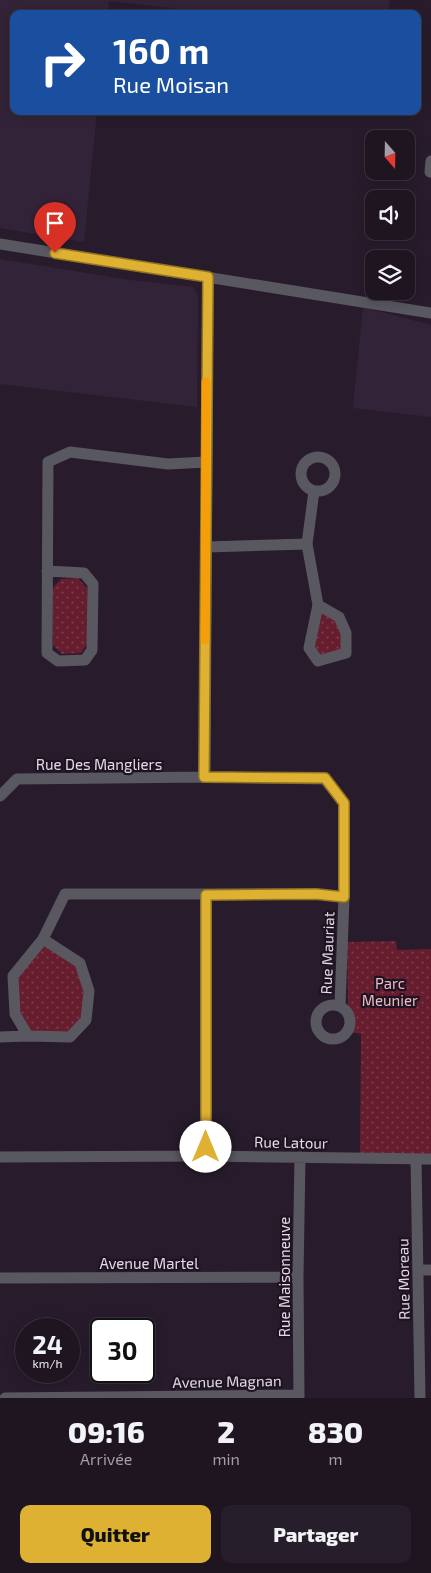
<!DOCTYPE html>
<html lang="fr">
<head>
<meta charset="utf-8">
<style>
  :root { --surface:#1e1521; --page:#261e2a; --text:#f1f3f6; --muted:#a19fa5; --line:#3c343f; --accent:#deb133 }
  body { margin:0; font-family:"Exo 2",sans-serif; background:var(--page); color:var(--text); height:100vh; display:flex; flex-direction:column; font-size:19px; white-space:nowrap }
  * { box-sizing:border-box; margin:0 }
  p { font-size:16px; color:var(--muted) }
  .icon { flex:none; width:28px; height:28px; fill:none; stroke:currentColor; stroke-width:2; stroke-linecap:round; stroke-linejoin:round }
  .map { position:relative; height:1398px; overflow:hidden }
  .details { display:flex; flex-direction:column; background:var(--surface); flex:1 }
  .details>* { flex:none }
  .banner { position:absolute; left:10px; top:10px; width:411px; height:105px; border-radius:10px; box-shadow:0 2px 12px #0003,0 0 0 1px var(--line); background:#1a4fa0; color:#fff; overflow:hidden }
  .needle { width:32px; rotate:160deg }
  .controls { position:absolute; left:365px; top:130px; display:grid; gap:10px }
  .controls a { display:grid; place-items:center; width:50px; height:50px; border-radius:10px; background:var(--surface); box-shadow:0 2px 12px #0003,0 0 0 1px var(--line); font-size:25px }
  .speed { position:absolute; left:15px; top:1318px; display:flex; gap:10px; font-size:25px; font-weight:700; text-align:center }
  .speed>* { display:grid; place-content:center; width:65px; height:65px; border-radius:50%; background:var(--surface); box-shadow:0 2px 12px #0003,0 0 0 1px var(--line); line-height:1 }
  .speed small { font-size:12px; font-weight:400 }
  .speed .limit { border:2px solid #111; border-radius:8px; background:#fff; color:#111 }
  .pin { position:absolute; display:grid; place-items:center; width:42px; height:42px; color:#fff; margin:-51px -21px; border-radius:50% 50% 50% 0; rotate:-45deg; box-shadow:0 0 5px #0007 }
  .pin .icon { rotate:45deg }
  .me { position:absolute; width:55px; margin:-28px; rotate:0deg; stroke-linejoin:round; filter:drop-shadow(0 0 4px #0008) }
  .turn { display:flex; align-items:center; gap:18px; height:105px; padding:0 20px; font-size:22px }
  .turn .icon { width:65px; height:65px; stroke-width:2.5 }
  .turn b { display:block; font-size:35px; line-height:42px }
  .eta { display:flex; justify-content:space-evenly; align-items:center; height:85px; text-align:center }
  .eta b { font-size:30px; font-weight:800; line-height:35px }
  .action { display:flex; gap:10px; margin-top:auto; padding:10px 20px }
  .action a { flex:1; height:58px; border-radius:10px; background:var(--accent); color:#111; font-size:20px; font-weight:800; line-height:58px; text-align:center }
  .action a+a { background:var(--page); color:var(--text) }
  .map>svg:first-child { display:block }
  .built { fill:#332338 }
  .grass { fill:url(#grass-dots) }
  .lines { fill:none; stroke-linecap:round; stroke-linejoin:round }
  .minor { stroke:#595861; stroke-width:11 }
  .route-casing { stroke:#907321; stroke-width:12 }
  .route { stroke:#deb133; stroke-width:9 }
  .slow { stroke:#f59e0b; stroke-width:9 }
  .labels { text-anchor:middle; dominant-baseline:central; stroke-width:4.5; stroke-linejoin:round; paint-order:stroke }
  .street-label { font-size:15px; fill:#e2dae4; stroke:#1e1322 }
  .park-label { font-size:15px; fill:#efbbc1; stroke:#1e1322 }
</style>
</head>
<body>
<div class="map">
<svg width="431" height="1398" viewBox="0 0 431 1398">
  <defs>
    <pattern id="grass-dots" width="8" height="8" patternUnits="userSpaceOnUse" patternTransform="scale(1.25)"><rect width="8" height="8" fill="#661d2e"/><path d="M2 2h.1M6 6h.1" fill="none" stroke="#7c3d4c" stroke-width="1.8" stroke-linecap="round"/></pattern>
  </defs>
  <rect width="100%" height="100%" fill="#281c2c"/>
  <path class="built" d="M0,0H390L388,14H224L109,1L108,14H14V111H97L84,242L0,228Z
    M0,259L130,280L193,287L198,296L197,407L0,384Z
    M363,307L431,325V417L353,408Z"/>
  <path class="grass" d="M78,578L87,588L88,643L81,653L62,654L53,645L52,589L61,579Z
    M319,609L338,619L344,651L319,657L313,647Z
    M43,939L80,963L86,1020L70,1037L28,1036L15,1014L13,976Z
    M396,941L397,950L431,949V1154H360L361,1034L351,1032V1015L348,1006L347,942Z"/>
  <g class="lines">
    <path class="minor" d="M431,161L430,172H431
      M0,244L431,313
      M301 474a17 17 0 1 1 34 0a17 17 0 1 1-34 0Z
      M314,491L307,544L318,605L309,648L318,661L346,653V633L339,617L318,605
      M206,547L307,544
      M47,571L84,573L93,584L92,650L85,660L58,661L47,653L48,462L70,452L168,464L206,462
      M205,777L208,277
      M0,796L17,779L205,777L325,779L344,803V897L340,1006
      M206,895V1156
      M43,939L80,963L89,991L86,1020L70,1037L28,1036L15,1014L13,976L43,939L65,894H316L344,897
      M316 1022a17 17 0 1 1 34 0a17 17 0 1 1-34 0Z
      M0,1037L28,1036
      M0,1157L206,1156L431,1159
      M416,1159L420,1398
      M418,1270H431
      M0,1278L298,1277
      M5,1398L299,1395
      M299,1398L298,1277L300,1157"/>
  </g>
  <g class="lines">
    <g class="route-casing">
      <path id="route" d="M55,253L208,277L204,777L325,778L344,803V897L316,894L206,895V1147"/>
    </g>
    <use href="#route" class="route"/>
    <path class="slow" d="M205,640L206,382"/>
  </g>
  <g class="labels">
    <g class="street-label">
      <text x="99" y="764">Rue Des Mangliers</text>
      <text transform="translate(327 953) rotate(-88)">Rue Mauriat</text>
      <text transform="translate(291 1142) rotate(1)">Rue Latour</text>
      <text x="149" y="1263">Avenue Martel</text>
      <text transform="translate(284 1277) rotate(-90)">Rue Maisonneuve</text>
      <text transform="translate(403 1279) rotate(-91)">Rue Moreau</text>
      <text transform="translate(227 1381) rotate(-1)">Avenue Magnan</text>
    </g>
    <g class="park-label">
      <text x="390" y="983">Parc<tspan x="390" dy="17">Meunier</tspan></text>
    </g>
  </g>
</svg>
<div class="controls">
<a><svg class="needle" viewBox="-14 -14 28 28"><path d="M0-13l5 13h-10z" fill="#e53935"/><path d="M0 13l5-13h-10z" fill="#a19fa5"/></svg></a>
<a><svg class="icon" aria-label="sound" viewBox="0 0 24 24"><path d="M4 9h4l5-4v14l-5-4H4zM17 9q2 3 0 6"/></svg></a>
<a><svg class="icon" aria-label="layers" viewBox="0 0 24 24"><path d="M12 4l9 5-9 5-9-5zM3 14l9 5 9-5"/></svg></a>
</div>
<div class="speed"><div>24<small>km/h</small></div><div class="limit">30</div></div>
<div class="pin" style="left:55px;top:253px;background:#d93025"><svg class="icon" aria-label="arrive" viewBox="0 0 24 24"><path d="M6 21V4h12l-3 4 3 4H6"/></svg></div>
<svg class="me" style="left:206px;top:1147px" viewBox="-20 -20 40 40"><circle r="19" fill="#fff"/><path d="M0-13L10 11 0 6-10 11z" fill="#deb133"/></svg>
<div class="banner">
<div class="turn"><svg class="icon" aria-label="right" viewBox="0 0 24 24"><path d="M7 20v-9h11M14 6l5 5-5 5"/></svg><div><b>160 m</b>Rue Moisan</div></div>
</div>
</div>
<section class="details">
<div class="eta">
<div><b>09:16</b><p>Arrivée</p></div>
<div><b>2</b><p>min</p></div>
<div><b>830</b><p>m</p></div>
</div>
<div class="action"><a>Quitter</a><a>Partager</a></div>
</section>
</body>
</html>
